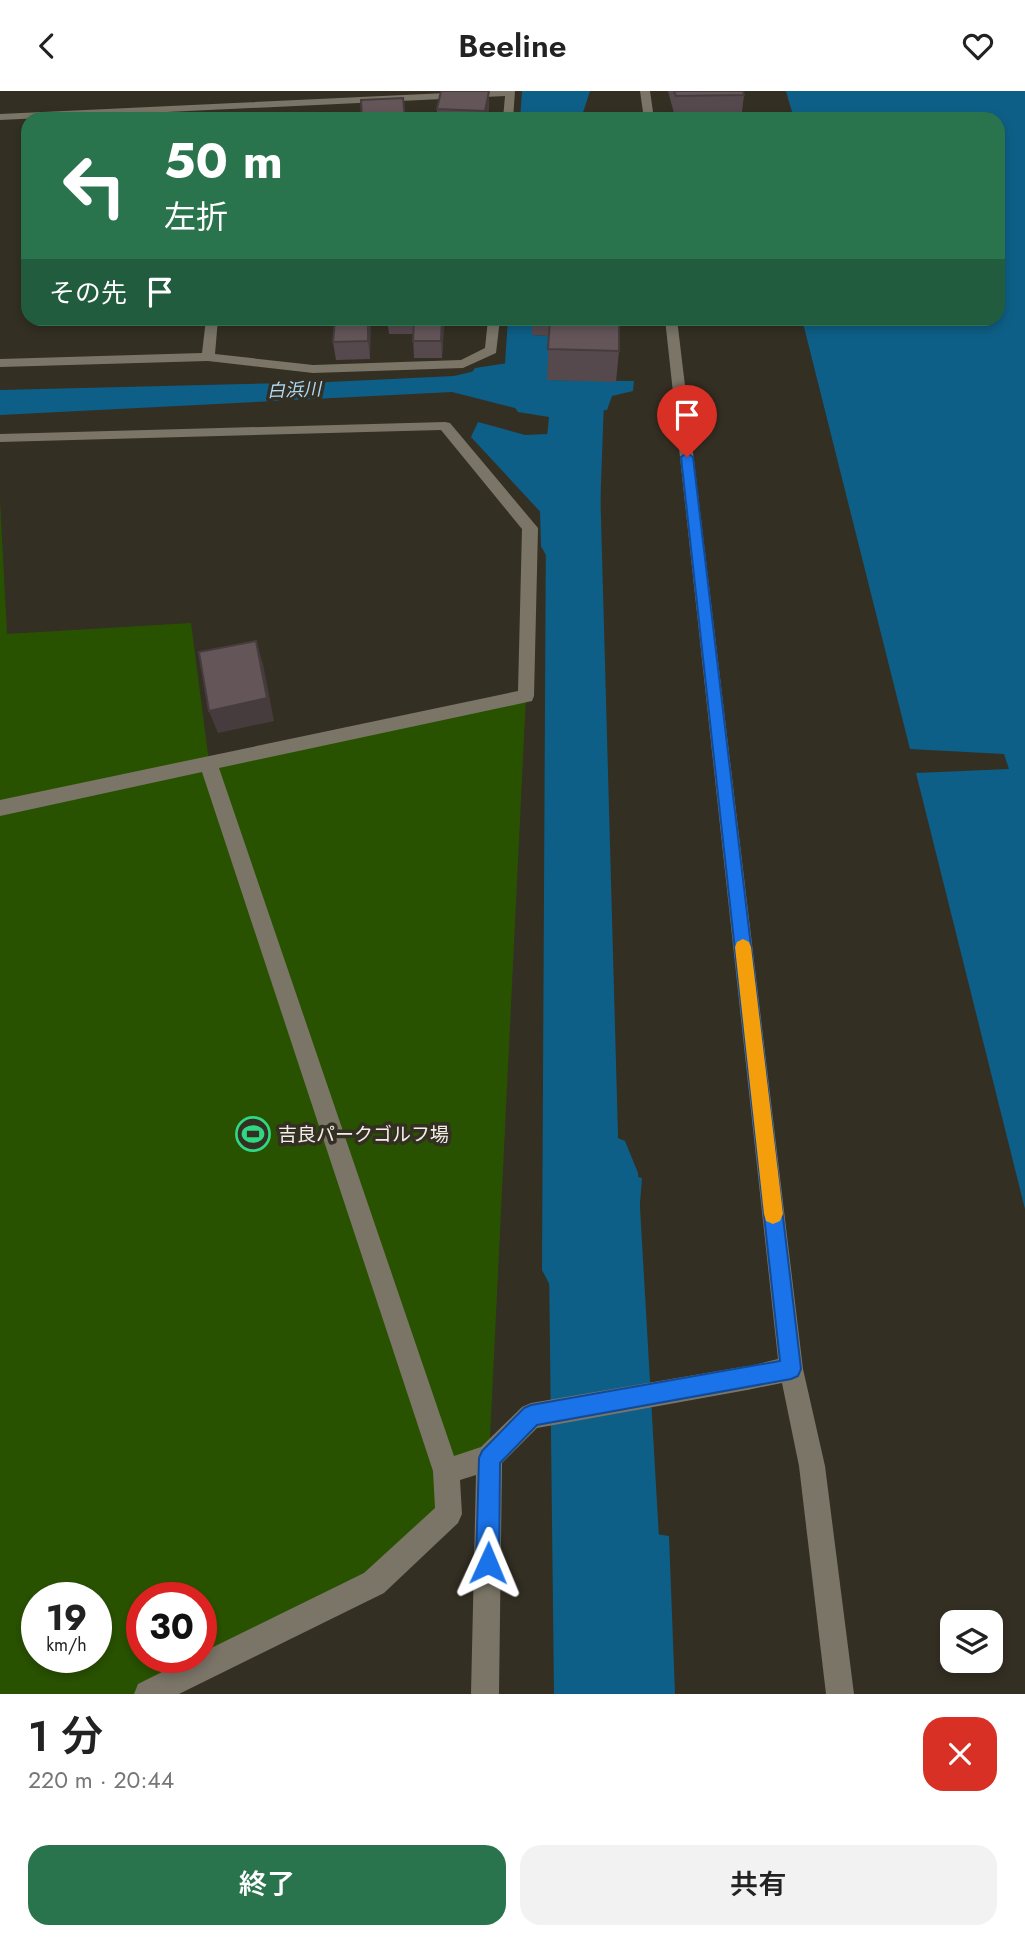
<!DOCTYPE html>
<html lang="ja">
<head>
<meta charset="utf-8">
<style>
  :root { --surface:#fff; --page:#f2f2f2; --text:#222; --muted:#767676; --accent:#29744d }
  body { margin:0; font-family:Jost,"Noto Sans JP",sans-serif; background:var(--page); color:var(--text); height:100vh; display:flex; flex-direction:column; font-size:26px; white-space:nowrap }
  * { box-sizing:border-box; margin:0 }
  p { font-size:23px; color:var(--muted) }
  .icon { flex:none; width:38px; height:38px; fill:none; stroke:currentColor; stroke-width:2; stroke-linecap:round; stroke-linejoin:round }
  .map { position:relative; height:1603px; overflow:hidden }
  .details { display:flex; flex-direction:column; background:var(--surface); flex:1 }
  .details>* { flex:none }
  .guide { position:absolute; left:21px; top:21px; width:984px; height:214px; border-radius:21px; box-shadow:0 4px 10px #0003; background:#29744d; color:#fff; overflow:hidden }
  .tools { position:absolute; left:940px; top:1519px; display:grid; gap:14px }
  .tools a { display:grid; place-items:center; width:63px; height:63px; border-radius:14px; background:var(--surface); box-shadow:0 4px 10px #0003; font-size:35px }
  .speed { position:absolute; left:21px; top:1491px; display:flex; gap:14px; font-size:35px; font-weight:700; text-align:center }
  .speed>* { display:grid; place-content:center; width:91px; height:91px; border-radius:50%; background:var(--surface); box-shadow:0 4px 10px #0003; line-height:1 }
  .speed small { font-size:18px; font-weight:400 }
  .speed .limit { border:10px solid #d22; background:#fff; color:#111 }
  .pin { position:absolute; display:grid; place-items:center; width:60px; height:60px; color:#fff; margin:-72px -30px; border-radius:50% 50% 50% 0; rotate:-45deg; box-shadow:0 0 7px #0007 }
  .pin .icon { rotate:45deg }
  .me { position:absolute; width:77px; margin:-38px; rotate:1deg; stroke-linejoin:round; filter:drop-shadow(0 0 5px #0008) }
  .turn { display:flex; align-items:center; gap:24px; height:147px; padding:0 28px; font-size:32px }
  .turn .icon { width:91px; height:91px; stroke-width:2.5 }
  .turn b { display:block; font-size:49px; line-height:60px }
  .then { display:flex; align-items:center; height:66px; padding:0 28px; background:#0003; gap:14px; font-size:26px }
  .round { display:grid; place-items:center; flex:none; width:74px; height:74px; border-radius:21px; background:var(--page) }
  .summary { display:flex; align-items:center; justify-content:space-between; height:119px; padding:0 28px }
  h1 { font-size:42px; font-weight:600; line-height:52px }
  .action { display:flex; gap:14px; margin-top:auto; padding:14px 28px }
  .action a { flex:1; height:80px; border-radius:21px; background:var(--accent); color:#fff; font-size:28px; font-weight:600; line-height:80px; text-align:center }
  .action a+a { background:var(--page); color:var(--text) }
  header { display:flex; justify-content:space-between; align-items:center; height:91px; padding:0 28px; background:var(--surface); font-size:32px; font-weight:600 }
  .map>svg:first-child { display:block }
  .green { fill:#295200; fill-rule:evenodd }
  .water { fill:#0e5f87 }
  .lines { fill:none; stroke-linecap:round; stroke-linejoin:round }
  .river { fill:#0e5f87; fill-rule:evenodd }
  .minor { fill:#7b7568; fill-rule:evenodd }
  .tertiary { fill:#7b7568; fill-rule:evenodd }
  .wall { fill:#56494d }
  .shaded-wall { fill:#463c3e }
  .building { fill:#645559; stroke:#463c3e; stroke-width:2 }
  .route { fill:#1a73e8; stroke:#114b97; stroke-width:2 }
  .slow { fill:#f59e0b }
  .labels { text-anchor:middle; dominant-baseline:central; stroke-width:7; stroke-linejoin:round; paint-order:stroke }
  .far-water-label { font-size:18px; font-style:italic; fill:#aed9f6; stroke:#342f23 }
  .poi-label { font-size:19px; fill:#f3efe8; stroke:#342f23; text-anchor:start }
</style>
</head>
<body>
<header><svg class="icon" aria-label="back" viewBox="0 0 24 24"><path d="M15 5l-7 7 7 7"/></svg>Beeline<svg class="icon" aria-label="heart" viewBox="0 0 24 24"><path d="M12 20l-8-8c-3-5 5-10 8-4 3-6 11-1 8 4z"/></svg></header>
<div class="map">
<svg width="1025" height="1603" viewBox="0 0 1025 1603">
  <rect width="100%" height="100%" fill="#342f23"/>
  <path class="green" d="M0,409L7,543L191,532L209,671L526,605L489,1367L447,1380L449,1423L374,1492L148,1603H0ZM37,1507H96V1566H37ZM142,1507H201V1566H142Z"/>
  <path class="water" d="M522,0H590L581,28H520Z
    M786,0H1025V1118L916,682L1009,678L1004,663L910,658L802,228H998V28H794Z
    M508,228H533L532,244L550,245L548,289L634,290L633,300L612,305L607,319L543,324L452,301L0,324V299L329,291L454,285L505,273Z
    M478,331L525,344L548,343L599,355L619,1081L642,1087L635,1174L556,1206L542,1179L546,427L471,346Z
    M567,1430L669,1445L675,1603H568Z"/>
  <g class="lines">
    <path class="river" d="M521,270L540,275L553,293L577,294L596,298L604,310L600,419L601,455L593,470L571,476L549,470L541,455L540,419L549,326L518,321L506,303L494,304L475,299L467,288L475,277Z
      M593,1037L625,1050L638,1082L668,1603H554L548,1082L561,1050Z"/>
    <path class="minor" d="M489,0H515L513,28H503L505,5L0,29V23Z
      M206,228H218L215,263L313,274L461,269L485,257L488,228H500L496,262L463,277L313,282L208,270L0,276V268L202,262Z
      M445,331L450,332L538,437L534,605L532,610L219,677L454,1365L481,1356L522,1316L531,1312L747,1275L756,1278L759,1287L756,1296L747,1299L537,1337L502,1372L499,1603H471L476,1384L460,1389L462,1423L458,1432L384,1502L179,1603H134L138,1593L192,1566H201V1562L364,1482L435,1417L433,1380L202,681L0,725V709L518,600L522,438L441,339L0,351V343Z"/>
    <path class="tertiary" d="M640,0H650L654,28H644Z
      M665,228H677L803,1278L825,1375L854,1603H826L799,1375L782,1292L747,1299L738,1296L735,1287L738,1278L778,1268Z"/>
  </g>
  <path class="wall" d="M489,0V16L487,28H437V18Z
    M668,0H743L744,4L742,21L674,22Z
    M335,228H370V268L336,269L333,251Z
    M387,228H479V232H444L442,267H414L413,243H389Z
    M532,228H619V260L616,291L547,289L549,245L532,244Z"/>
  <path class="shaded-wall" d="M489,0V16L487,28H486L485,20Z
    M368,228H370L371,232L370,268L368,250Z
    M442,228H443L444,232L442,267L441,250Z
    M256,550L263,573L274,630L218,642L209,620Z"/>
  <path class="building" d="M441,0H489L485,20L437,18Z
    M674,0H743L744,4L676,5Z
    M403,7L405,28H362L361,9Z
    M335,228H368V250L333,251Z
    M414,228H442L441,250H413Z
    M550,228H619V260L548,258Z
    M256,550L267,607L209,620L199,561Z"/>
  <path class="route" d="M687,362L693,366L801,1278L798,1285L791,1288L537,1334L500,1372L499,1472L495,1480L488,1483L480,1480L476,1472L479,1367L482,1360L524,1317L531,1314L780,1270L681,366Z"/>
  <path class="slow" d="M743,848L749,851L751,856L783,1123L780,1130L773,1133L766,1130L764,1123L735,856L737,851Z"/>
  <defs>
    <g id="stadium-ring" transform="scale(1.75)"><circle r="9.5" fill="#342f23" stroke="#31d882" stroke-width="1.5"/><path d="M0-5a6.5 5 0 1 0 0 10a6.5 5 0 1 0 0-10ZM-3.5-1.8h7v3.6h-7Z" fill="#31d882"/></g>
  </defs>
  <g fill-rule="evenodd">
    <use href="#stadium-ring" x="253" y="1043"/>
  </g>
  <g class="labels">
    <g class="far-water-label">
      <text transform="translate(294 299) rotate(-2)">白浜川</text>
    </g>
    <g class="poi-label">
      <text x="278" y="1043">吉良パークゴルフ場</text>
    </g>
  </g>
</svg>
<div class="tools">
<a><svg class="icon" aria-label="layers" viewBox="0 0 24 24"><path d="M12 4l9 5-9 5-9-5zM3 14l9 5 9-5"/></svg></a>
</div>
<div class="speed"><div>19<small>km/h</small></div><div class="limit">30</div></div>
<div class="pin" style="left:687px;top:366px;background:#d93025"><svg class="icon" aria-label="arrive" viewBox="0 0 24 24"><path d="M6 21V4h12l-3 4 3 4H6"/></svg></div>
<svg class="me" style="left:488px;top:1472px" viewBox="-20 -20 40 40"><path d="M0-17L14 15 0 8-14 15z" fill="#1a73e8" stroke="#fff" stroke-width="4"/></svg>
<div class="guide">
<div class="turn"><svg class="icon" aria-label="left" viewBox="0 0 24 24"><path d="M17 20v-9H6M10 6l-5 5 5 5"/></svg><div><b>50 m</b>左折</div></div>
<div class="then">その先<svg class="icon" aria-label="arrive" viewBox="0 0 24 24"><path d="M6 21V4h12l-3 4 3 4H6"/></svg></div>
</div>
</div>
<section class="details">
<div class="summary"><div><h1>1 分</h1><p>220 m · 20:44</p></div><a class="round" style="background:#d93025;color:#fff"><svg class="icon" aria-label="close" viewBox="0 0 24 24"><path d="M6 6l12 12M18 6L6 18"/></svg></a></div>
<div class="action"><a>終了</a><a>共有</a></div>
</section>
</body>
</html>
